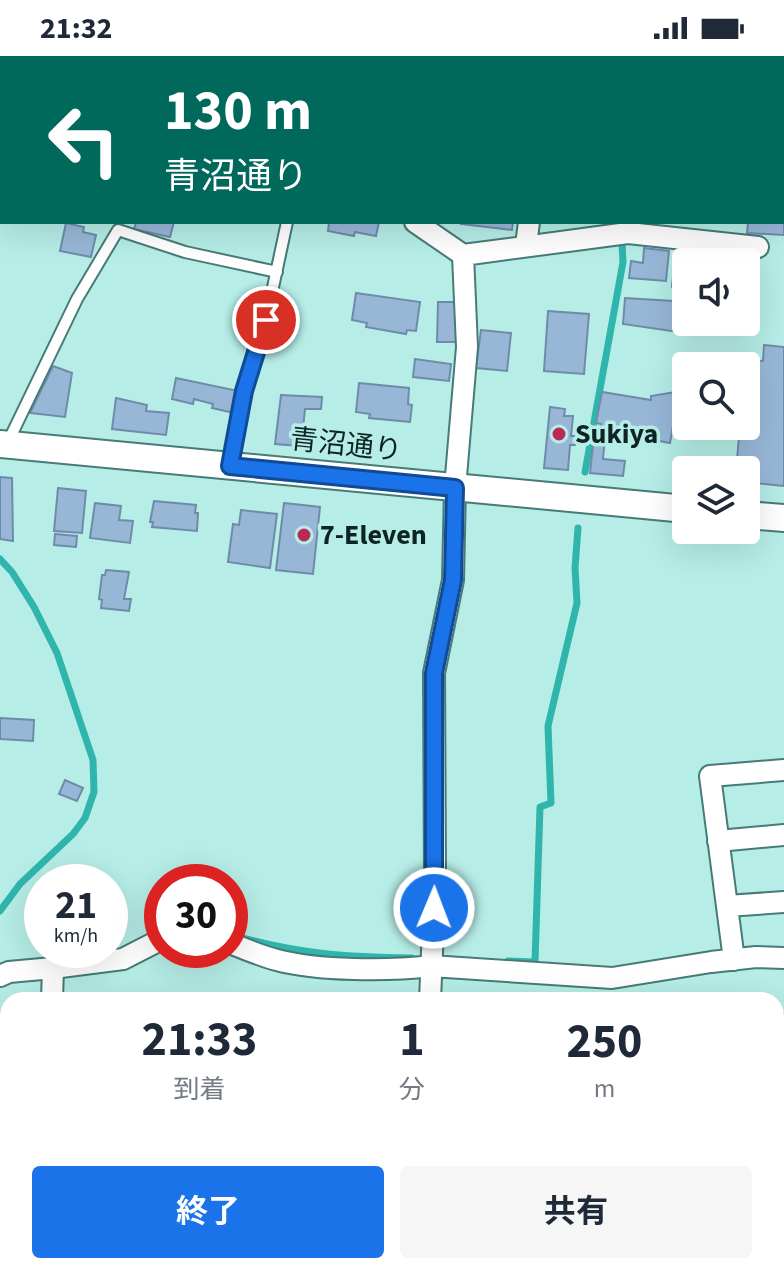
<!DOCTYPE html>
<html lang="ja">
<head>
<meta charset="utf-8">
<style>
  :root { --surface:#fff; --page:#f6f6f7; --text:#1f2937; --muted:#747a83; --accent:#1a73e8 }
  body { margin:0; font-family:"Source Sans 3","Noto Sans JP",sans-serif; background:var(--page); color:var(--text); height:100vh; display:flex; flex-direction:column; font-size:30px; white-space:nowrap }
  * { box-sizing:border-box; margin:0 }
  p { font-size:26px; color:var(--muted) }
  .icon { flex:none; width:44px; height:44px; fill:none; stroke:currentColor; stroke-width:2; stroke-linecap:round; stroke-linejoin:round }
  .map { position:relative; flex:1; overflow:hidden }
  .drawer { position:absolute; left:0px; top:936px; width:784px; height:282px; display:flex; flex-direction:column; background:var(--surface); border-radius:24px 24px 0 0; box-shadow:0 8px 32px #0002 }
  .drawer>* { flex:none }
  .guide { position:absolute; left:0px; top:0px; width:784px; height:168px; box-shadow:0 8px 32px #0002; background:#00695c; color:#fff; overflow:hidden }
  .buttons { position:absolute; left:672px; top:192px; display:grid; gap:16px }
  .buttons a { display:grid; place-items:center; width:88px; height:88px; border-radius:8px; background:var(--surface); box-shadow:0 8px 32px #0002; font-size:40px }
  .speed { position:absolute; left:24px; top:808px; display:flex; gap:16px; font-size:40px; font-weight:700; text-align:center }
  .speed>* { display:grid; place-content:center; width:104px; height:104px; border-radius:50%; background:var(--surface); box-shadow:0 8px 32px #0002; line-height:1 }
  .speed small { font-size:20px; font-weight:400 }
  .speed .limit { border:12px solid #d22; background:#fff; color:#111 }
  .pin { position:absolute; display:grid; place-items:center; width:68px; height:68px; color:#fff; margin:-34px; border:4px solid #fff; border-radius:50%; box-shadow:0 2px 8px #0007 }
  .me { position:absolute; width:88px; margin:-44px; rotate:1deg; stroke-linejoin:round; filter:drop-shadow(0 0 6px #0008) }
  .turn { display:flex; align-items:center; gap:28px; height:168px; padding:0 32px; font-size:36px }
  .turn .icon { width:104px; height:104px; stroke-width:2.5 }
  .turn b { display:block; font-size:56px; line-height:68px }
  .eta { display:flex; justify-content:space-evenly; align-items:center; height:136px; text-align:center }
  .eta b { font-size:48px; font-weight:700; line-height:56px }
  .primary-button { display:flex; gap:16px; margin-top:auto; padding:16px 32px }
  .primary-button a { flex:1; height:92px; border-radius:8px; background:var(--accent); color:#fff; font-size:32px; font-weight:700; line-height:92px; text-align:center }
  .primary-button a+a { background:var(--page); color:var(--text) }
  .status { display:flex; justify-content:space-between; align-items:center; height:56px; padding:0 40px; background:var(--surface); direction:ltr }
  .status svg { height:22px; fill:currentColor }
  .map>svg:first-child { display:block }
  .lines { fill:none; stroke-linecap:round; stroke-linejoin:round }
  .stream { stroke:#30b5ac; stroke-width:7 }
  .building { fill:#98b7d7; stroke:#6e8caa; stroke-width:2 }
  .service-casing { stroke:#477b77; stroke-width:14 }
  .minor-casing { stroke:#477b77; stroke-width:24 }
  .tertiary-casing { stroke:#477b77; stroke-width:30 }
  .service { stroke:#fff; stroke-width:10 }
  .minor { stroke:#fff; stroke-width:20 }
  .tertiary { stroke:#fff; stroke-width:26 }
  .route-casing { stroke:#114b97; stroke-width:20 }
  .route { stroke:#1a73e8; stroke-width:14 }
  .poi-dot { fill:#b92a56; stroke:#b6ede7; stroke-width:3 }
  .labels { text-anchor:middle; dominant-baseline:central; stroke-width:7; stroke-linejoin:round; paint-order:stroke }
  .poi-label { font-size:28px; font-weight:bold; fill:#0e2422; stroke:#b6ede7; text-anchor:start }
  .street-label { font-size:28px; fill:#0e2422; stroke:#b6ede7 }
</style>
</head>
<body>
<div class="status"><b>21:32</b><svg viewBox="0 0 49 12"><path d="M0 12V9h3v3zM5 12V6h3v6zM10 12V3h3v9zM15 12V0h3v12zM26 1h20v11H26zM47 4h2v5h-2z"/></svg></div>
<div class="map">
<svg width="784" height="1217" viewBox="0 0 784 1217">
  <rect width="100%" height="100%" fill="#b6ede7"/>
  <g class="lines">
    <path class="stream" d="M585,416L623,206L622,187
      M0,503L12,516L34,551L57,597L93,704L94,736L85,762L73,778L20,828L0,855
      M236,880C297,898 349,901 412,902
      M508,905L535,906L540,751L551,747L548,670L577,547L575,512L578,472"/>
  </g>
  <path class="building" d="M307,0L335,2L355,0L354,2H306Z
    M415,0H442L462,2H414Z
    M136,166H174L170,181L134,173Z
    M329,166H379L376,180L355,176L354,180L328,175Z
    M462,166H513L512,174L461,168Z
    M748,166L784,167V179L747,177Z
    M66,167L84,171L83,176L96,179L91,201L60,195Z
    M644,192L669,195L666,225L629,222L631,205L643,207Z
    M675,201L704,204L703,206H686V233L672,231Z
    M356,237L420,246L416,275L407,274L406,278L366,271L367,267L352,264Z
    M625,242L673,245V248L686,249V266L704,268L692,267L691,274L679,273V276L623,268Z
    M438,246H458L457,286H437Z
    M548,255L589,258L584,318L544,315Z
    M481,274L511,277L507,315L476,312Z
    M764,289L784,291V430L746,426V414H736L740,370H746V304L763,305Z
    M415,303L451,308L449,325L413,321Z
    M53,310L72,317L65,361L30,357Z
    M176,322L238,335L234,357L212,352L213,348L194,343L193,348L172,343Z
    M359,327L409,332L408,348L412,349L410,366L369,362L370,358L356,356Z
    M681,335L686,336L682,365H678L677,371L673,370L670,387L600,374L601,368L596,367L602,336L651,344V340Z
    M281,339L322,341L321,353H305L303,373L314,374L312,391L275,388Z
    M116,342L147,349L146,355L169,357L166,379L112,373Z
    M550,351L565,353L564,360H573L571,380H576L575,389H570L568,414L544,412Z
    M594,380L605,381L603,403L625,405L623,420L590,417Z
    M0,421L12,422L13,485L0,483Z
    M58,432L86,435L82,477L54,475Z
    M154,445L196,449L195,457H198L197,475L152,471L153,466H150Z
    M95,447L121,450L119,464L133,465L130,487L90,482Z
    M284,447L320,451L313,518L276,514Z
    M241,454L277,458L270,512L228,506L233,468L239,469Z
    M55,478L77,480L76,491L54,489Z
    M106,514L129,516L124,543H131L129,555L101,552L102,544L99,543L102,519H105Z
    M0,662L34,664L33,685L0,683Z
    M65,724L83,732L77,745L59,738Z"/>
  <g class="lines">
    <g class="service-casing">
      <path id="service" d="M7,388L77,243L118,174L185,196L277,216
        M230,408L244,335L266,264L287,166"/>
    </g>
    <g class="minor-casing">
      <path id="minor" d="M562,0L574,2
        M401,2V0
        M658,2V0
        M782,60H784
        M415,166L463,199L467,291L455,432L453,524L434,617L435,824L430,944
        M628,177L758,191
        M526,189L529,166
        M463,199L628,177L630,166
        M718,785L784,779
        M727,850L784,846
        M230,887C245,893 261,900 277,904C318,915 389,915 431,910L612,922L711,906L756,901L784,902
        M734,904L710,720L784,714
        M53,912L123,903L162,883
        M0,920L9,916L53,912L52,944
        M776,969H784
        M776,1041H784
        M776,1105L784,1106
        M43,1217V1210
        M416,1217V1210
        M545,1217V1210
        M661,1217V1210
        M784,1217V1212"/>
    </g>
    <g class="tertiary-casing">
      <path id="tertiary" d="M0,388L686,453
        M746,459L784,462"/>
    </g>
    <use href="#service" class="service"/>
    <use href="#minor" class="minor"/>
    <use href="#tertiary" class="tertiary"/>
  </g>
  <g class="lines">
    <g class="route-casing">
      <path id="route" d="M266,264L244,335L230,410L455,432L453,524L434,617V852"/>
    </g>
    <use href="#route" class="route"/>
  </g>
  <g class="poi-dot">
    <circle cx="559" cy="378" r="8"/>
    <circle cx="304" cy="479" r="8"/>
  </g>
  <g class="labels">
    <g class="poi-label">
      <text x="575" y="378">Sukiya</text>
      <text x="320" y="479">7-Eleven</text>
    </g>
    <g class="street-label">
      <text transform="translate(346 389) rotate(6)">青沼通り</text>
    </g>
  </g>
</svg>
<div class="buttons">
<a><svg class="icon" aria-label="sound" viewBox="0 0 24 24"><path d="M4 9h4l5-4v14l-5-4H4zM17 9q2 3 0 6"/></svg></a>
<a><svg class="icon" aria-label="search" viewBox="0 0 24 24"><circle cx="10" cy="10" r="6"/><path d="M15 15l6 6"/></svg></a>
<a><svg class="icon" aria-label="layers" viewBox="0 0 24 24"><path d="M12 4l9 5-9 5-9-5zM3 14l9 5 9-5"/></svg></a>
</div>
<div class="speed"><div>21<small>km/h</small></div><div class="limit">30</div></div>
<div class="pin" style="left:266px;top:264px;background:#d93025"><svg class="icon" aria-label="arrive" viewBox="0 0 24 24"><path d="M6 21V4h12l-3 4 3 4H6"/></svg></div>
<svg class="me" style="left:434px;top:852px" viewBox="-20 -20 40 40"><circle r="17" fill="#1a73e8" stroke="#fff" stroke-width="3"/><path d="M0-11L8 9 0 5-8 9z" fill="#fff"/></svg>
<div class="guide">
<div class="turn"><svg class="icon" aria-label="left" viewBox="0 0 24 24"><path d="M17 20v-9H6M10 6l-5 5 5 5"/></svg><div><b>130 m</b>青沼通り</div></div>
</div>
<section class="drawer">
<div class="eta">
<div><b>21:33</b><p>到着</p></div>
<div><b>1</b><p>分</p></div>
<div><b>250</b><p>m</p></div>
</div>
<div class="primary-button"><a>終了</a><a>共有</a></div>
</section>
</div>
</body>
</html>
